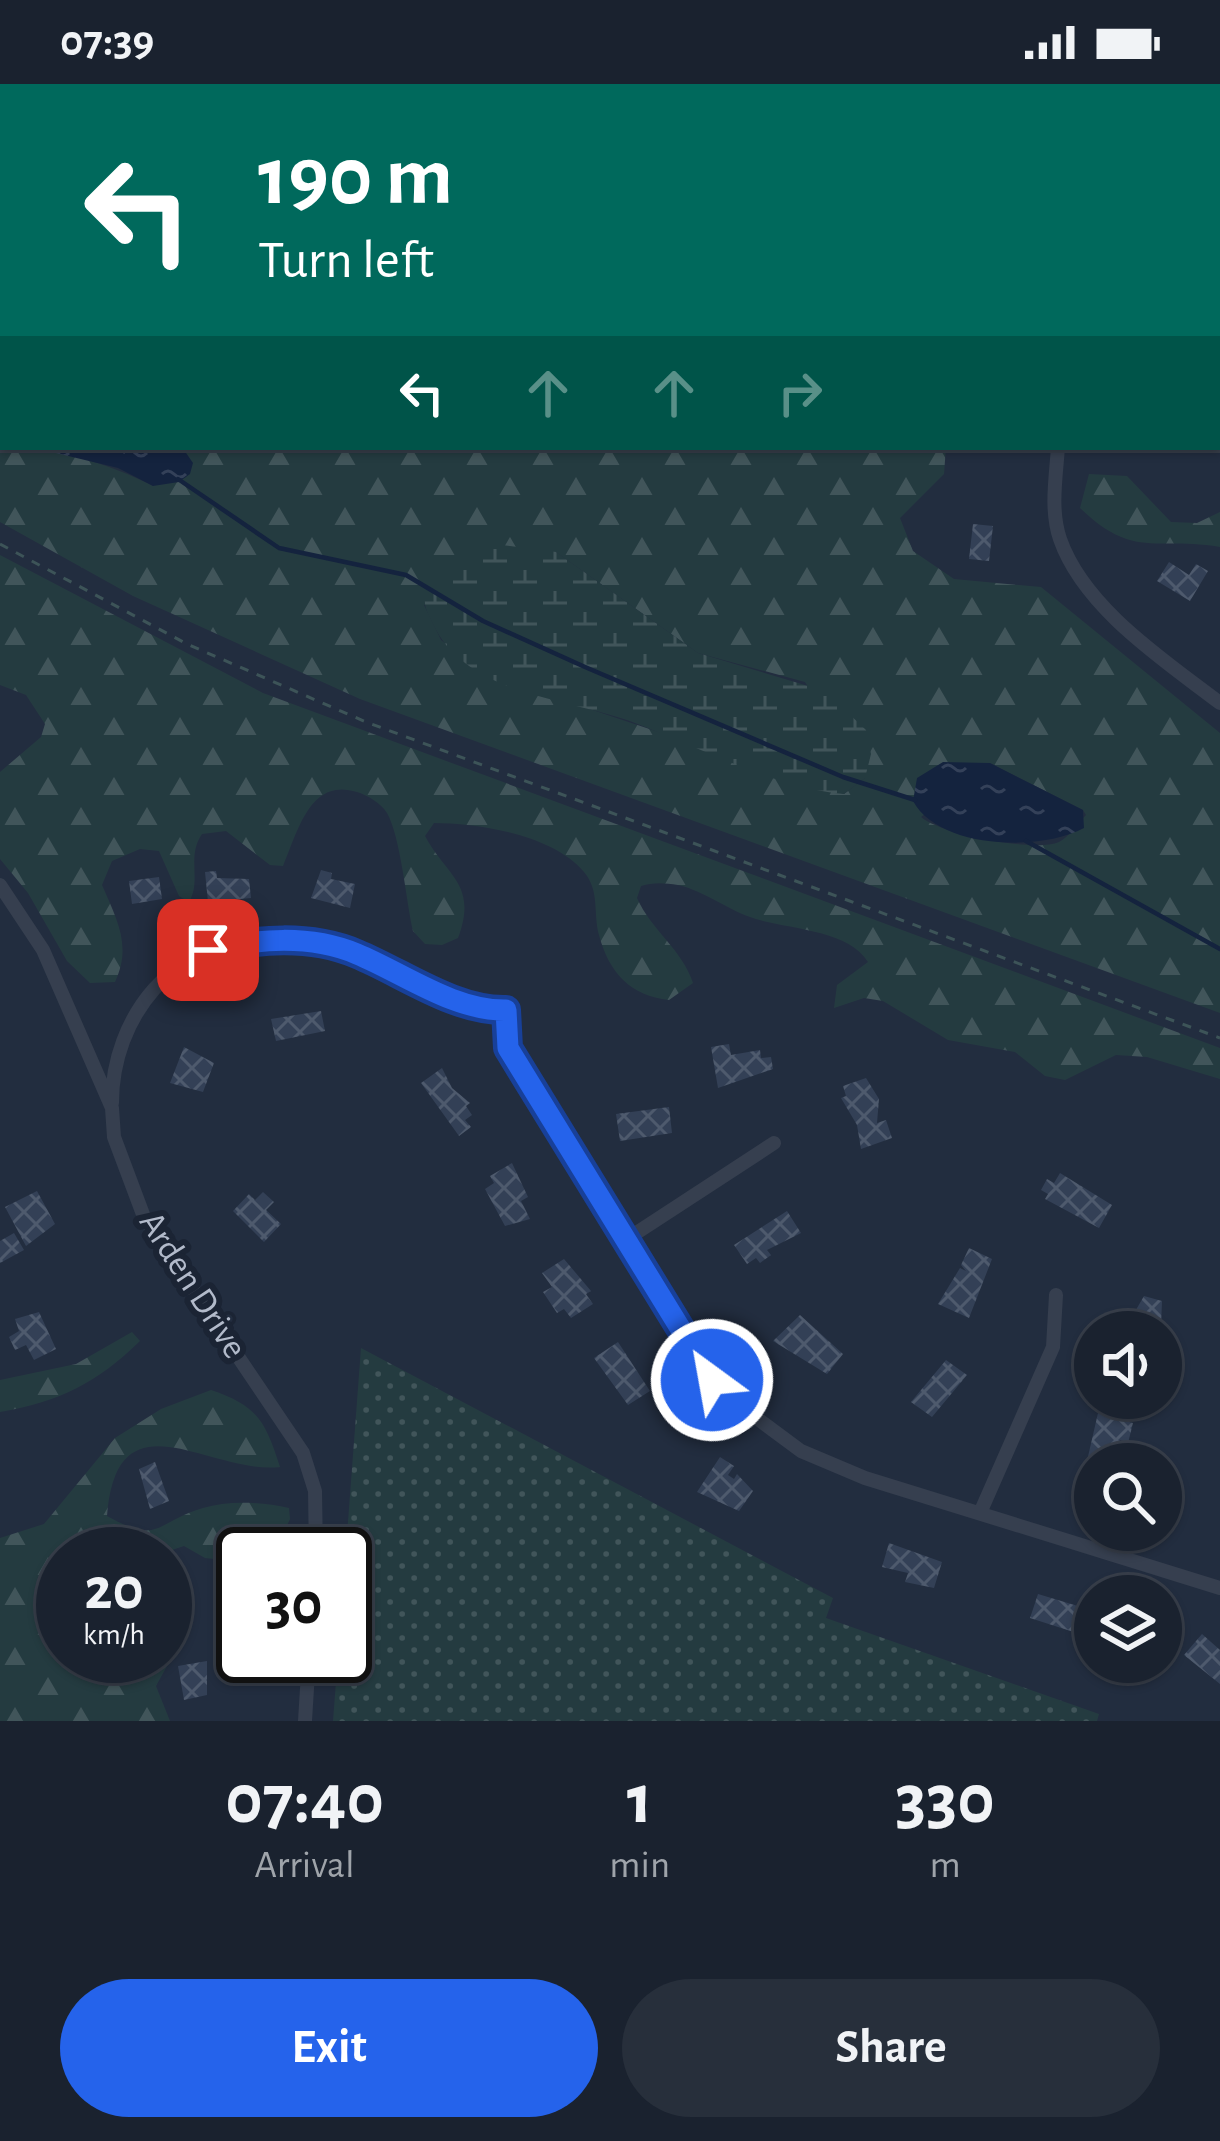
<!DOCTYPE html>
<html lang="en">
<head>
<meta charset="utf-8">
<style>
  :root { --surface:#1a222f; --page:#272f3b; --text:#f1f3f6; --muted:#9fa4aa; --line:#383f4b; --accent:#2563eb }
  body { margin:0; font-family:"Alegreya Sans",sans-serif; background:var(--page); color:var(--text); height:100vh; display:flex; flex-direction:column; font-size:45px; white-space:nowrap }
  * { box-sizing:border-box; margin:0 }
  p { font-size:39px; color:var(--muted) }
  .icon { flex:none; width:66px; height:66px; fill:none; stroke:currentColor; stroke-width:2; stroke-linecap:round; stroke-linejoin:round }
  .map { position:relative; height:1637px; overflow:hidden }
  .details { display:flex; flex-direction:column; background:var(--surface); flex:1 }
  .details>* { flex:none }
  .hud { position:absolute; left:0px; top:0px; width:1221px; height:366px; box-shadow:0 3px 9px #0004,0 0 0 3px var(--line); background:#00695c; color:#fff; overflow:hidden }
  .buttons { position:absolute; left:1074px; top:1227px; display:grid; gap:24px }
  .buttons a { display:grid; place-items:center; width:108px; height:108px; border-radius:50%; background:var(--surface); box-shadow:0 3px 9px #0004,0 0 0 3px var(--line); font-size:60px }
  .speed { position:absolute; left:36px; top:1443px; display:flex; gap:24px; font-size:60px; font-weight:700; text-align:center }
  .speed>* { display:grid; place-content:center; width:156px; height:156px; border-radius:50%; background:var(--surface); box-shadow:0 3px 9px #0004,0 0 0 3px var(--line); line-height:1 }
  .speed small { font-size:30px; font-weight:400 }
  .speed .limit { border:6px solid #111; border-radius:18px; background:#fff; color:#111 }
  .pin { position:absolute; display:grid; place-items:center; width:102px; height:102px; color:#fff; margin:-51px; border-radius:24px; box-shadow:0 6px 18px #0006 }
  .me { position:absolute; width:132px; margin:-66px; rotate:328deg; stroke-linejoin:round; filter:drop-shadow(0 0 9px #0008) }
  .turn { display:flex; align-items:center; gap:42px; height:252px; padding:0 60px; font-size:54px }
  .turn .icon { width:156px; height:156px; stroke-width:2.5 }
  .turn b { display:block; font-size:84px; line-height:102px }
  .lanes { display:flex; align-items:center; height:114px; padding:0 60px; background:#0003; justify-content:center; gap:60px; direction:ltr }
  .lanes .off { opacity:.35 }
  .eta { display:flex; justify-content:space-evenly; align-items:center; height:204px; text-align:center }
  .eta b { font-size:72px; font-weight:700; line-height:84px }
  .primary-button { display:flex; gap:24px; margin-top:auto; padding:24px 60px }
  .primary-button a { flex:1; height:138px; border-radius:72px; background:var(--accent); color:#fff; font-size:48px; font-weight:700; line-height:138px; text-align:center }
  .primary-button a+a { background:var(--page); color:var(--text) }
  .status { display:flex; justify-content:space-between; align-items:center; height:84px; padding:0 60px; background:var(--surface); direction:ltr }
  .status svg { height:33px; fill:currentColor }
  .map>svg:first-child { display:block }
  .grass { fill:url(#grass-dots) }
  .forest { fill:url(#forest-firs); fill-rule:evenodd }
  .wetland { fill:url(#wetland-marsh) }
  .water { fill:url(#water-ripples) }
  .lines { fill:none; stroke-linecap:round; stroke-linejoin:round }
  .stream { stroke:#14233e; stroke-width:4.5 }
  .building { fill:url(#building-cross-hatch) }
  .path { stroke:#3d5458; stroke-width:3; stroke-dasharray:9 9; stroke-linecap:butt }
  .lane { stroke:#363f4f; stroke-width:6 }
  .street { stroke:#363f4f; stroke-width:14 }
  .route-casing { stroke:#184099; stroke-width:30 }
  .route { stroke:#2563eb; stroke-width:21 }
  .labels { text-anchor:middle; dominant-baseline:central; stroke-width:12; stroke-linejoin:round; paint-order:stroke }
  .street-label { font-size:36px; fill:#b2baca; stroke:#1b2434 }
</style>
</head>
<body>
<div class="status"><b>07:39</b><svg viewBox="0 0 49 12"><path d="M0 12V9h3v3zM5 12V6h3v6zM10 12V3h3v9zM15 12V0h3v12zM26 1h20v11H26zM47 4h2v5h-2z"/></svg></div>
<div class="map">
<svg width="1220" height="1637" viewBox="0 0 1220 1637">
  <defs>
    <pattern id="grass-dots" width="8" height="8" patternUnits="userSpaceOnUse" patternTransform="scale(3)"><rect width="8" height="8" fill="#243b40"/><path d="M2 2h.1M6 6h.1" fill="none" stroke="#41555a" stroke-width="1.8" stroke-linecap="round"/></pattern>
    <pattern id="forest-firs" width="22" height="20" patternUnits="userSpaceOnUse" patternTransform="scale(3)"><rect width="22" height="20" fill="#243b40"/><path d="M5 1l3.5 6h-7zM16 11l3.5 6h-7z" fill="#41555a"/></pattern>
    <pattern id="wetland-marsh" width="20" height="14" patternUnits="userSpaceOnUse" patternTransform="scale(3)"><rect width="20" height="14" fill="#243b40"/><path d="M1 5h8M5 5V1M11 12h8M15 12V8" fill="none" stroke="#41555a"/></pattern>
    <pattern id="water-ripples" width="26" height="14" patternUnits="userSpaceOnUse" patternTransform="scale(3)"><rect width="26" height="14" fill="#14233e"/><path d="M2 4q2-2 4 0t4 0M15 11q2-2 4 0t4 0" fill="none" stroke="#344159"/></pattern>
    <pattern id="building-cross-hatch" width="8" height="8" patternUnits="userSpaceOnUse" patternTransform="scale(3)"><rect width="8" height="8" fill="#334056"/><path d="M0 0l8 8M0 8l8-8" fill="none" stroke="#4e5a6d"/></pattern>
  </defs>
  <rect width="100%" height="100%" fill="#222d3f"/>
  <path class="grass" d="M361,1264L833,1514L826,1534L1099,1630L1097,1637H333L338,1572H345V1478Z"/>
  <path class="forest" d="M0,181L3,363C53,363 108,379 153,402L186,367L182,363H946L944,390L900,434L913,467L954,495L1041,503L1220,649V929L360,615L133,512L0,438ZM556,468L698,569L805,598L865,694L844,710L482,589L441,556L424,521ZM990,679L1083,726L1086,731C1079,738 1069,753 1059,758C1035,769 940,750 921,733Z
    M1089,390L1127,392L1171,438L1197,439L1220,428V463C1155,452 1134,476 1080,424Z
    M0,471L263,609L1220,964V995L1147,973L1116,971L1065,996L1045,992L1015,968L948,956L883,917L864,914L834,924L837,901L868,878C849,846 789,845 756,835C729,827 705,807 678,801C665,799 653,798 641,802L637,814C651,846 682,865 693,899L669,916C631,912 609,889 599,851C593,829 600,807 584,788C553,751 478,739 434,739L425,752C447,793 478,800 458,854L442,861L425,860L413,847C406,817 401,754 387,729C381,719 367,711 357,708C310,693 298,747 283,782L270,781L226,747L202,750C186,773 202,796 189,818L179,812L159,767L140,765L112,777L102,801C117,836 132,862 115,898L90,899L67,877L28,809L0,775V688L41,653L45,640L26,611L0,601Z
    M132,1248L140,1257C97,1299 59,1318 0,1328V1296L76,1280Z
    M211,1306C258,1322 265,1337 280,1383C209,1391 117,1306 107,1432C160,1462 155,1438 203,1424C229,1416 262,1418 289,1424L290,1435L275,1467L243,1470V1478L205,1474L184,1462L160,1470H63V1572H165V1553L173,1571L156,1602L170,1637H0V1454L44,1440L115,1354L161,1325Z"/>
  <path class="wetland" d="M494,460L556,468L698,569L825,607L866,646L871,670L865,694L844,710C772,703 702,664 635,639C569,614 467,612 433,540C429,531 424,524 425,515C430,481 467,469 494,460Z"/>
  <path class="water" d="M31,363H182L193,379L190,390L179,398L153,402L118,384Z
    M943,678L990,679L1083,726L1084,744C1040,768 939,765 913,717L917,694Z"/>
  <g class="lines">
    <path class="stream" d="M0,318L3,320
      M178,395L279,464L406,491L483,537L585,583L843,693L915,716
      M1026,757L1220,865"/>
  </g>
  <path class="building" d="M973,440L993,442L989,477L969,475Z
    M1169,478L1189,491L1196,480L1208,487L1190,517L1157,497Z
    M321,786L332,789L331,795L355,800L350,824L311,814Z
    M216,787L217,794L249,795L251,814L208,818L205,788Z
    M159,793L162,815L132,820L129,797Z
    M321,927L325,947L276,957L271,935Z
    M729,960L731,971L760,966L761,974L771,973L773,985L718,1004L711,963Z
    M184,963L214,979L203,1008L170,999Z
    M442,984L452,1004L470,1019L466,1022L472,1031L465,1036L471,1043L459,1052L421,999Z
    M866,994L879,1015L877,1039L886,1036L892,1054L861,1065L857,1041L841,1014L846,1012L843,1002Z
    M669,1023L672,1049L620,1057L616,1030Z
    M512,1079L528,1113L521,1117L530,1135L505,1142L485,1105L494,1099L490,1092Z
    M1060,1089L1112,1121L1099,1144L1045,1115L1048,1110L1041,1106L1047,1095L1054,1099Z
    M37,1107L55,1140L26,1162L5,1123Z
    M263,1108L274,1118L266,1126L281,1140L264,1158L233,1127L249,1110L255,1116Z
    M787,1127L801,1149L767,1166L771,1171L760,1179L756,1174L747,1180L734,1161Z
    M14,1149L24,1166L0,1179V1157Z
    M969,1164L992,1175L969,1234L938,1220L960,1184L966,1187L961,1181Z
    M564,1175L591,1207L586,1210L593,1220L571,1234L564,1225L557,1229L543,1208L552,1203L542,1189Z
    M1144,1212L1162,1217L1161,1242L1156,1248H1129L1126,1230L1133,1231Z
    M39,1228L56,1265L34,1276L26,1261L15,1266L9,1253L19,1247L15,1235Z
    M800,1231L843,1270L827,1290L773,1257Z
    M618,1258L650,1307L628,1321L594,1274Z
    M946,1276L967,1291L932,1333L911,1318Z
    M1098,1329L1133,1339L1128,1359L1120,1356L1116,1380H1095V1388L1087,1377Z
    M720,1373L734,1382L728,1391L734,1395L737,1390L753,1407L739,1427L697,1408Z
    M155,1378L169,1417L150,1425L139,1385Z
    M889,1459L942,1478L934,1504L905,1498L908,1489L882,1483Z
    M179,1477L189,1516L167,1522L165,1481Z
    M1038,1510L1091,1526L1083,1551L1030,1534Z
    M1202,1550L1220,1566V1600L1184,1571Z
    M207,1577V1611L184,1616L178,1582Z"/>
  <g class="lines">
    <path class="path" d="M0,460L187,560L366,638L1220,954"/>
    <path class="lane" d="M356,870L474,927L502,926"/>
    <path class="street" d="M467,3L468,0
      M1218,214H1220
      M1058,363C1056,393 1050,426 1060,455C1084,524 1164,576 1220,619
      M0,801L43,866L112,1024L114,1053L144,1133L303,1369L315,1407L316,1470
      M505,926L508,964L624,1157L712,1296L758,1335L801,1367L865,1394L1220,1504
      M112,1019C112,933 174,855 265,855C296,855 326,863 356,870
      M624,1157L774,1059
      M980,1429L1053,1263L1056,1211
      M305,1637L309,1572"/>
  </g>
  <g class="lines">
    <g class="route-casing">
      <path id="route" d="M208,866C258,855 309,850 357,870C405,890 454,927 506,926L508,964L712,1296"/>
    </g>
    <use href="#route" class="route"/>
  </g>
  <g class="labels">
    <g class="street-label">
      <text transform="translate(193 1201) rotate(57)">Arden Drive</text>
    </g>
  </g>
</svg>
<div class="buttons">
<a><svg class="icon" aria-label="sound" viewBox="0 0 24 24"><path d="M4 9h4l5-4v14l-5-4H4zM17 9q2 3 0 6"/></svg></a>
<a><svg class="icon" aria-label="search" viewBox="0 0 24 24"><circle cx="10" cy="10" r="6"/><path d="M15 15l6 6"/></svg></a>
<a><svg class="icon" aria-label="layers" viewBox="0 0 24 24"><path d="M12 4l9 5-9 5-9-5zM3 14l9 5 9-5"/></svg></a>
</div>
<div class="speed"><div>20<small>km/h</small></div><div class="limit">30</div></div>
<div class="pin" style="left:208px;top:866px;background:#d93025"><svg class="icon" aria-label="arrive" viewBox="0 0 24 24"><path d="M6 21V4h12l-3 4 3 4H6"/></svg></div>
<svg class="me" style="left:712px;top:1296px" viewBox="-20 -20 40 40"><circle r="17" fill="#2563eb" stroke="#fff" stroke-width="3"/><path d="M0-11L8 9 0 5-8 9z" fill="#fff"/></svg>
<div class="hud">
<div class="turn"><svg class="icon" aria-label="left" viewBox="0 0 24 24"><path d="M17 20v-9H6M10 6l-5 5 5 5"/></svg><div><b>190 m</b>Turn left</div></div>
<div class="lanes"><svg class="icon" aria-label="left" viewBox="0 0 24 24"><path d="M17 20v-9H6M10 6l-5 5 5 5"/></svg><svg class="icon off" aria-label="ahead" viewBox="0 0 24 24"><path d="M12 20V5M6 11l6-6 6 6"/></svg><svg class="icon off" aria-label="ahead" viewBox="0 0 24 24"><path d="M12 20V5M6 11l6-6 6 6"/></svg><svg class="icon off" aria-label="right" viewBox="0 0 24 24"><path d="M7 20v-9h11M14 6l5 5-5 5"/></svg></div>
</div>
</div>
<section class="details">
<div class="eta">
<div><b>07:40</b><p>Arrival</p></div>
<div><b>1</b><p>min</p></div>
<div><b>330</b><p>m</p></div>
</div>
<div class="primary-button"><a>Exit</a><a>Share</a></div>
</section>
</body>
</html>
